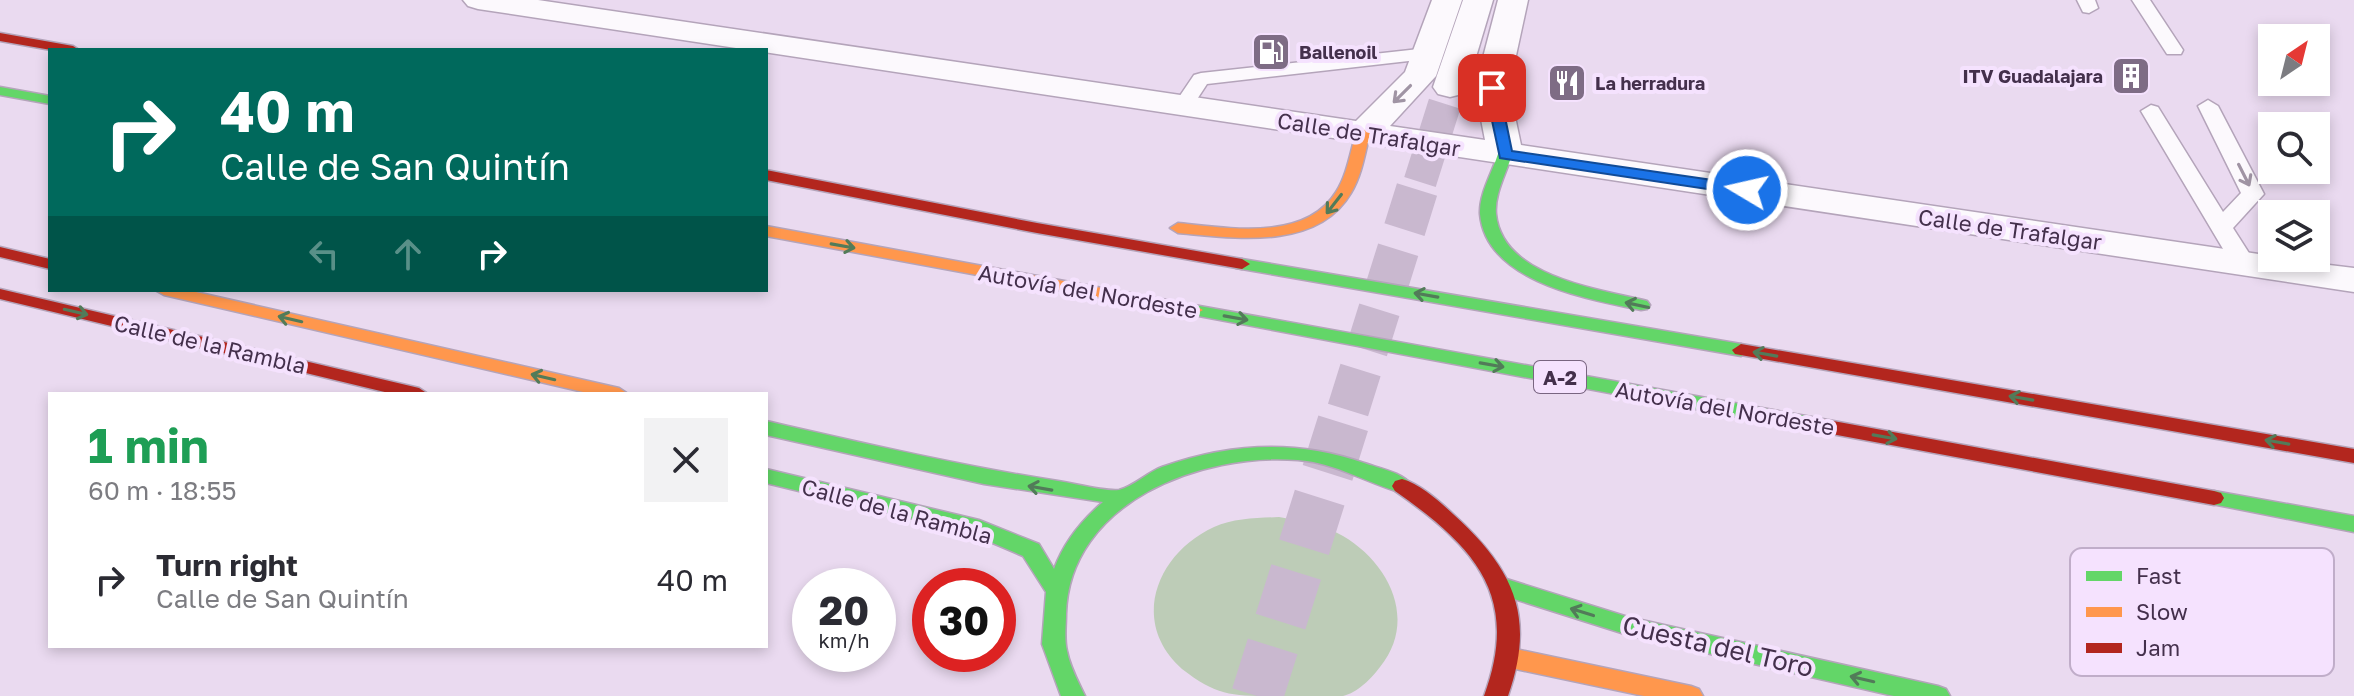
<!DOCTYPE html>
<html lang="en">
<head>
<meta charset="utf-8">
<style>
  :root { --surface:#fff; --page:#f2f2f3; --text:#2b2b33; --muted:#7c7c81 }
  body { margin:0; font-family:"Golos Text",sans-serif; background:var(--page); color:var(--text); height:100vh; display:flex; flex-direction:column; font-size:30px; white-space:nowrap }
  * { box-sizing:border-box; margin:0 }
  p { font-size:26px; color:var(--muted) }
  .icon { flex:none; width:44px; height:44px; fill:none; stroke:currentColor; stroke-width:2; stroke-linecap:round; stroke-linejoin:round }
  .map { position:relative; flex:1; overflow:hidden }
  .side { position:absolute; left:48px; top:392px; width:720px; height:256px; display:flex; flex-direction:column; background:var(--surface); border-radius:0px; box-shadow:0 4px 12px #0003 }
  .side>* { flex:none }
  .hud { position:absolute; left:48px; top:48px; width:720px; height:244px; border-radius:0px; box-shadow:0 4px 12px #0003; background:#00695c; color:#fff; overflow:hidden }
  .needle { width:52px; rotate:35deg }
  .fabs { position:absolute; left:2258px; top:24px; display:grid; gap:16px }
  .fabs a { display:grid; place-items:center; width:72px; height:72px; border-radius:0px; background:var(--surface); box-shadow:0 4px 12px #0003; font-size:40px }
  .speed { position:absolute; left:792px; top:568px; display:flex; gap:16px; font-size:40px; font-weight:700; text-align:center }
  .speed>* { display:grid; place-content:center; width:104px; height:104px; border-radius:50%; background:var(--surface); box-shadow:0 4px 12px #0003; line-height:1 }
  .speed small { font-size:20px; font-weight:400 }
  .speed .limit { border:12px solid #d22; background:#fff; color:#111 }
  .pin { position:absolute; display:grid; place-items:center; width:68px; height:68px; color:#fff; margin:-34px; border-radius:16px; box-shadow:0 4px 12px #0006 }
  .me { position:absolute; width:88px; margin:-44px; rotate:279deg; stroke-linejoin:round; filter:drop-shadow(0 0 6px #0008) }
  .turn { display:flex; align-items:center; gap:28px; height:168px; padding:0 40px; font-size:36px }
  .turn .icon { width:104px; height:104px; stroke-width:2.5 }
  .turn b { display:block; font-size:56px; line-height:68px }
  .lanes { display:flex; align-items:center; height:76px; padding:0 40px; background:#0003; justify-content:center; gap:40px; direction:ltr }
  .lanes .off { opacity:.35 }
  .round { display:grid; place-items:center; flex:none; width:84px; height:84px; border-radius:0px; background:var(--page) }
  .overview { display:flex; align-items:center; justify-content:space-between; height:136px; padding:0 40px }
  h1 { font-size:48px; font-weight:700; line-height:60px; color:#1e9e55 }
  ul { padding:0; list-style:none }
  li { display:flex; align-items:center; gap:24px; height:104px; padding:0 40px }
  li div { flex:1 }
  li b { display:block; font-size:30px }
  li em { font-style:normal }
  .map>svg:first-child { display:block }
  .green { fill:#bdccb7 }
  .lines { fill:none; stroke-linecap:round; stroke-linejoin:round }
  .street-tunnel-far2 { stroke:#c9b8cf; stroke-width:33; stroke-dasharray:33 16; stroke-linecap:butt }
  .street-tunnel-far1 { stroke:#c9b8cf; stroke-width:42; stroke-dasharray:42 21; stroke-linecap:butt }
  .street-tunnel { stroke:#c9b8cf; stroke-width:52; stroke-dasharray:52 26; stroke-linecap:butt }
  .lane-casing { stroke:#b4a4ba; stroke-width:3 }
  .street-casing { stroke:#b4a4ba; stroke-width:3 }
  .fast-casing { stroke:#b4a4ba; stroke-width:3 }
  .slow-casing { stroke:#b4a4ba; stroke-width:3 }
  .jam-casing { stroke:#b4a4ba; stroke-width:3 }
  .lane { fill:#fcf9fd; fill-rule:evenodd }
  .street { fill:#fcf9fd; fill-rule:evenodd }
  .fast { fill:#63d668; fill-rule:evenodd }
  .slow { fill:#ff974d; fill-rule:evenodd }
  .jam { fill:#b3261e; fill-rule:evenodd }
  .oneway { stroke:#a094a4 }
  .oneway2 { stroke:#527b59 }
  .route { fill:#1a73e8; stroke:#114b97; stroke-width:2 }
  .labels { text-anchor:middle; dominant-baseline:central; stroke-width:8; stroke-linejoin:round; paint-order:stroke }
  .far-poi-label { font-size:18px; font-weight:bold; fill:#44304c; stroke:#f5e2fe; text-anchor:start }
  .shield { fill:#f5e2fe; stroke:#796581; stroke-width:2 }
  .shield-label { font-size:20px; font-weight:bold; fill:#44304c }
  .street-label { font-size:22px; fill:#44304c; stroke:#f5e2fe }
  .near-street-label { font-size:26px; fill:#44304c; stroke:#f5e2fe }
  .key { fill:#f5e2fe; stroke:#c0adc9; stroke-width:2 }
  .key-label { font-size:22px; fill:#44304c }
</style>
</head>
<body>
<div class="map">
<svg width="2354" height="696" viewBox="0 0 2354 696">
  <rect width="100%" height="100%" fill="#eadaf0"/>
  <path class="green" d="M1279,517C1301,521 1323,524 1343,536C1389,563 1418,620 1380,667C1372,678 1357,693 1343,696C1322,696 1297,696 1276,696C1231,696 1217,696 1182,669C1129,622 1157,553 1214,527C1234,518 1257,518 1279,517Z"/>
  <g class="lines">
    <path class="street-tunnel-far2" d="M1420,182L1450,87"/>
    <path class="street-tunnel-far1" d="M1348,410L1420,180"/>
    <path class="street-tunnel" d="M1257,696L1348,408"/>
    <g class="lane-casing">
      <path id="lane" d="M2077,0H2095L2098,8L2089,13L2083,12Z
        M2132,0H2150L2183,50L2181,54H2167Z
        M1428,48L1435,50L1437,54L1435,58L1207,84L1190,110H1176L1173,106L1194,75L1201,73Z
        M2208,100L2218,106L2264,194L2233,228L2256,264L2252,269H2236L2232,264L2141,111L2151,105L2158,107L2223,212L2241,193L2198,106Z"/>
    </g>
    <g class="street-casing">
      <path id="street" d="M463,0H538L1356,121L1405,72L1432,0H1462L1436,76L1390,126L1485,140L1475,88L1498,0H1528L1509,88L1521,145L2272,256V258L2354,268V292L478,9L468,6Z
        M1463,0H1493L1467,87L1462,94L1450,97L1438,94L1433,87Z"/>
    </g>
    <g class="fast-casing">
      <path id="fast" d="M0,87L50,96V104L0,95Z
        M1505,150L1512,154C1507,172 1494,194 1496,214C1502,277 1598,289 1647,301L1650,305L1647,309L1641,310C1588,299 1486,282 1480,214C1479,194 1492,173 1498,154Z
        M1242,259L1741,344L1750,350L1741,356L1236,268L1234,264L1236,260Z
        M1194,305L1817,418L1827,425L1817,432L1188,314L1185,310Z
        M766,421C863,443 960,466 1058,481C1073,483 1105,492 1119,490C1133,487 1148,472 1162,467C1229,443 1296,439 1364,463C1378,468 1405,473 1412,486L1409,491L1402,493C1367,483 1336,463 1298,460C1202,452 1069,502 1066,614C1066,626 1064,639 1067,651C1070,667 1078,681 1085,696H1061L1042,644L1046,592L1023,556L967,532L766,483V469L979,520L1039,544L1054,569C1064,542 1082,520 1103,502L984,484L766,435Z
        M2214,491L2354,516V532L2207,503L2204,498L2207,493Z
        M1500,577L1628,617L1938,686L1946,689L1950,696H1894L1628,635L1492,592L1489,586L1492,580Z"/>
    </g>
    <g class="slow-casing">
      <path id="slow" d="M1363,129L1370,133C1365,153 1362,175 1351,193C1317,251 1234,238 1178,233L1170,228L1178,223C1227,228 1305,242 1336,192C1347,175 1350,153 1356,133Z
        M766,226L1194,305L1203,310L1194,315L766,236Z
        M155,290H187L619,388L628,394H592L164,295Z
        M1511,648L1691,686L1699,689L1703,696H1644L1511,668L1503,665L1499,658L1503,651Z"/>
    </g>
    <g class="jam-casing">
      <path id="jam" d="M0,33L73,46L79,50H51L0,41Z
        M766,170L1037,223L1242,259L1250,264L1242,269L1037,233L766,180Z
        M0,247L50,259V269L0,257Z
        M0,289L419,388L428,394H393L0,299Z
        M1741,344L2354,449V463L1735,354L1732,350Z
        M1817,418L2214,491L2221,493L2224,498L2221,503L2214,505L1810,430L1807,425Z
        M1402,479C1420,484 1439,501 1453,514C1514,569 1536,617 1508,696H1484C1521,596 1475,547 1395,491L1392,486L1395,481Z"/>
    </g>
    <use href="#lane" class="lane"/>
    <use href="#street" class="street"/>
    <use href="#fast" class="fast"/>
    <use href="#slow" class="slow"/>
    <use href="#jam" class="jam"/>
  </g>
  <defs><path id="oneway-shaft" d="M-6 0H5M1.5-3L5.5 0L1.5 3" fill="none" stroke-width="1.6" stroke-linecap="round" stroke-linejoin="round" transform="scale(2)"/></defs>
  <g class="oneway">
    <use href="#oneway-shaft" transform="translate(1402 94) rotate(135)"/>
    <use href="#oneway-shaft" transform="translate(2244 175) rotate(63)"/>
  </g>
  <g class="oneway2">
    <use href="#oneway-shaft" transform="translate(1334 204) rotate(128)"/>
    <use href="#oneway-shaft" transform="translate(843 246) rotate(10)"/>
    <use href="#oneway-shaft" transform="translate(1426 295) rotate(-170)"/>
    <use href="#oneway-shaft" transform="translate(1637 305) rotate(-168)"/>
    <use href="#oneway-shaft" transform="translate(76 312) rotate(13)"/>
    <use href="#oneway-shaft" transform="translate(1236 318) rotate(10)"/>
    <use href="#oneway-shaft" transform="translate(290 319) rotate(-167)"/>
    <use href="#oneway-shaft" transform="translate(1765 354) rotate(-170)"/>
    <use href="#oneway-shaft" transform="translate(1492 365) rotate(10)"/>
    <use href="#oneway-shaft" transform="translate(543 377) rotate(-167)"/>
    <use href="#oneway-shaft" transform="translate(2021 398) rotate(-170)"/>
    <use href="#oneway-shaft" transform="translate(1885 437) rotate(10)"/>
    <use href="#oneway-shaft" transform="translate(2277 442) rotate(-170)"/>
    <use href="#oneway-shaft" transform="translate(1040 488) rotate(-170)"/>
    <use href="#oneway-shaft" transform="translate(1582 612) rotate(-163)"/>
    <use href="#oneway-shaft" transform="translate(1862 679) rotate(-167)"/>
  </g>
  <path class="route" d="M1492,84L1499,88L1512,151L1747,185L1755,190L1747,195L1500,158L1485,88Z"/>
  <defs>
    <g id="fuel-square" transform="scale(2)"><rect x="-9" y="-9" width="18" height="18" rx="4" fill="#7e6c85" stroke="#f5e2fe"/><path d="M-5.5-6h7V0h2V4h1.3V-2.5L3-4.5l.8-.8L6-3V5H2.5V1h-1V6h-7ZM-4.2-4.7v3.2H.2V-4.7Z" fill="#fff"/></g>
    <g id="building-square" transform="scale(2)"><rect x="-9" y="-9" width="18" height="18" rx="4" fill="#7e6c85" stroke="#f5e2fe"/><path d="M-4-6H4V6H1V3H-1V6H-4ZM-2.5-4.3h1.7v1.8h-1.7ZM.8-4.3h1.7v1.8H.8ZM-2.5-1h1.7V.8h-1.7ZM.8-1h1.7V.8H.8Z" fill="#fff"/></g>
    <g id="restaurant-square" transform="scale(2)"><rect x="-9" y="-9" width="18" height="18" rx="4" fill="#7e6c85" stroke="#f5e2fe"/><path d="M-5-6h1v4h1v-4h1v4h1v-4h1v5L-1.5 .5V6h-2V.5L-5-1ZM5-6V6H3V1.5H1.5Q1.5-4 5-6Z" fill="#fff"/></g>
  </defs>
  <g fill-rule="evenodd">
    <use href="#fuel-square" x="1271" y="52"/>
    <use href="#building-square" x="2131" y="76"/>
    <use href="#restaurant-square" x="1567" y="83"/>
  </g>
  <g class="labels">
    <g class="far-poi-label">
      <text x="1299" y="52">Ballenoil</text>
      <text x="2103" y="76" text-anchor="end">ITV Guadalajara</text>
      <text x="1595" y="83">La herradura</text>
    </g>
    <rect class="shield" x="1534" y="361" width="52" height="32" rx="6"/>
    <g class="shield-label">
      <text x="1560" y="377">A-2</text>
    </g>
    <g class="street-label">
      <text transform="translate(1369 134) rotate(9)">Calle de Trafalgar</text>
      <text transform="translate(2010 229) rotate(8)">Calle de Trafalgar</text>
      <text transform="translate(1088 291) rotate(10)">Autovía del Nordeste</text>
      <text transform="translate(210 344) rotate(13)">Calle de la Rambla</text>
      <text transform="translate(1725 408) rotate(10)">Autovía del Nordeste</text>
      <text transform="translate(897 511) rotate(15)">Calle de la Rambla</text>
    </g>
    <g class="near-street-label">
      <text transform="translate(1718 646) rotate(13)">Cuesta del Toro</text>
    </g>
  </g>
  <rect x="2070" y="548" width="264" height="128" rx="12" class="key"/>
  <rect x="2086" y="571" width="36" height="10" fill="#63d668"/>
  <rect x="2086" y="607" width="36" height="10" fill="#ff974d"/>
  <rect x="2086" y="643" width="36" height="10" fill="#b3261e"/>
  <g class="key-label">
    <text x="2136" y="584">Fast</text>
    <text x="2136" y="620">Slow</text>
    <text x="2136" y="656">Jam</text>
  </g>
</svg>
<div class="fabs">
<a><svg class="needle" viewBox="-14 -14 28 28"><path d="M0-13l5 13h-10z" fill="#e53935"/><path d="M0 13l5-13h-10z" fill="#7c7c81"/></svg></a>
<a><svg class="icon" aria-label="search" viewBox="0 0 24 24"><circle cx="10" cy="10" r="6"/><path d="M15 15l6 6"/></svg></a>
<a><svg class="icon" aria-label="layers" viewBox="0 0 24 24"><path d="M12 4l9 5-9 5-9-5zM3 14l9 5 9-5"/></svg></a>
</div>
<div class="speed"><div>20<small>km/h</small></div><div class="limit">30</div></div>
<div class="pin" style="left:1492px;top:88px;background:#d93025"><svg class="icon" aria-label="arrive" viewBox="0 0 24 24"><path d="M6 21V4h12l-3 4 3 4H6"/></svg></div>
<svg class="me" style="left:1747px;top:190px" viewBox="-20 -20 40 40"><circle r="17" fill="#1a73e8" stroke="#fff" stroke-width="3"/><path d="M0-11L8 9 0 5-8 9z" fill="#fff"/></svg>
<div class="hud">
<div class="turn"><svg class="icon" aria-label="right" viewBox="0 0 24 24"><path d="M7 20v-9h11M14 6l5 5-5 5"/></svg><div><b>40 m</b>Calle de San Quintín</div></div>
<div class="lanes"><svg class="icon off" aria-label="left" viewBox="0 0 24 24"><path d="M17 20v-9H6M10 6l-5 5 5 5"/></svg><svg class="icon off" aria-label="ahead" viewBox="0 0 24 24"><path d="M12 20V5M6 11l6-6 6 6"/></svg><svg class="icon" aria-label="right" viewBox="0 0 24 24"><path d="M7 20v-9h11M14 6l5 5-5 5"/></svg></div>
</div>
<section class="side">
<div class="overview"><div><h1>1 min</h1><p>60 m · 18:55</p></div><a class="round"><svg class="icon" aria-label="close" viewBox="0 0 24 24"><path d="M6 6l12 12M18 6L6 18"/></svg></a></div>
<ul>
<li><svg class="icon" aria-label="right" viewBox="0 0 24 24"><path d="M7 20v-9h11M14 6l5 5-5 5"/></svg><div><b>Turn right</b><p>Calle de San Quintín</p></div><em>40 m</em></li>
</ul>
</section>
</div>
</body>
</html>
